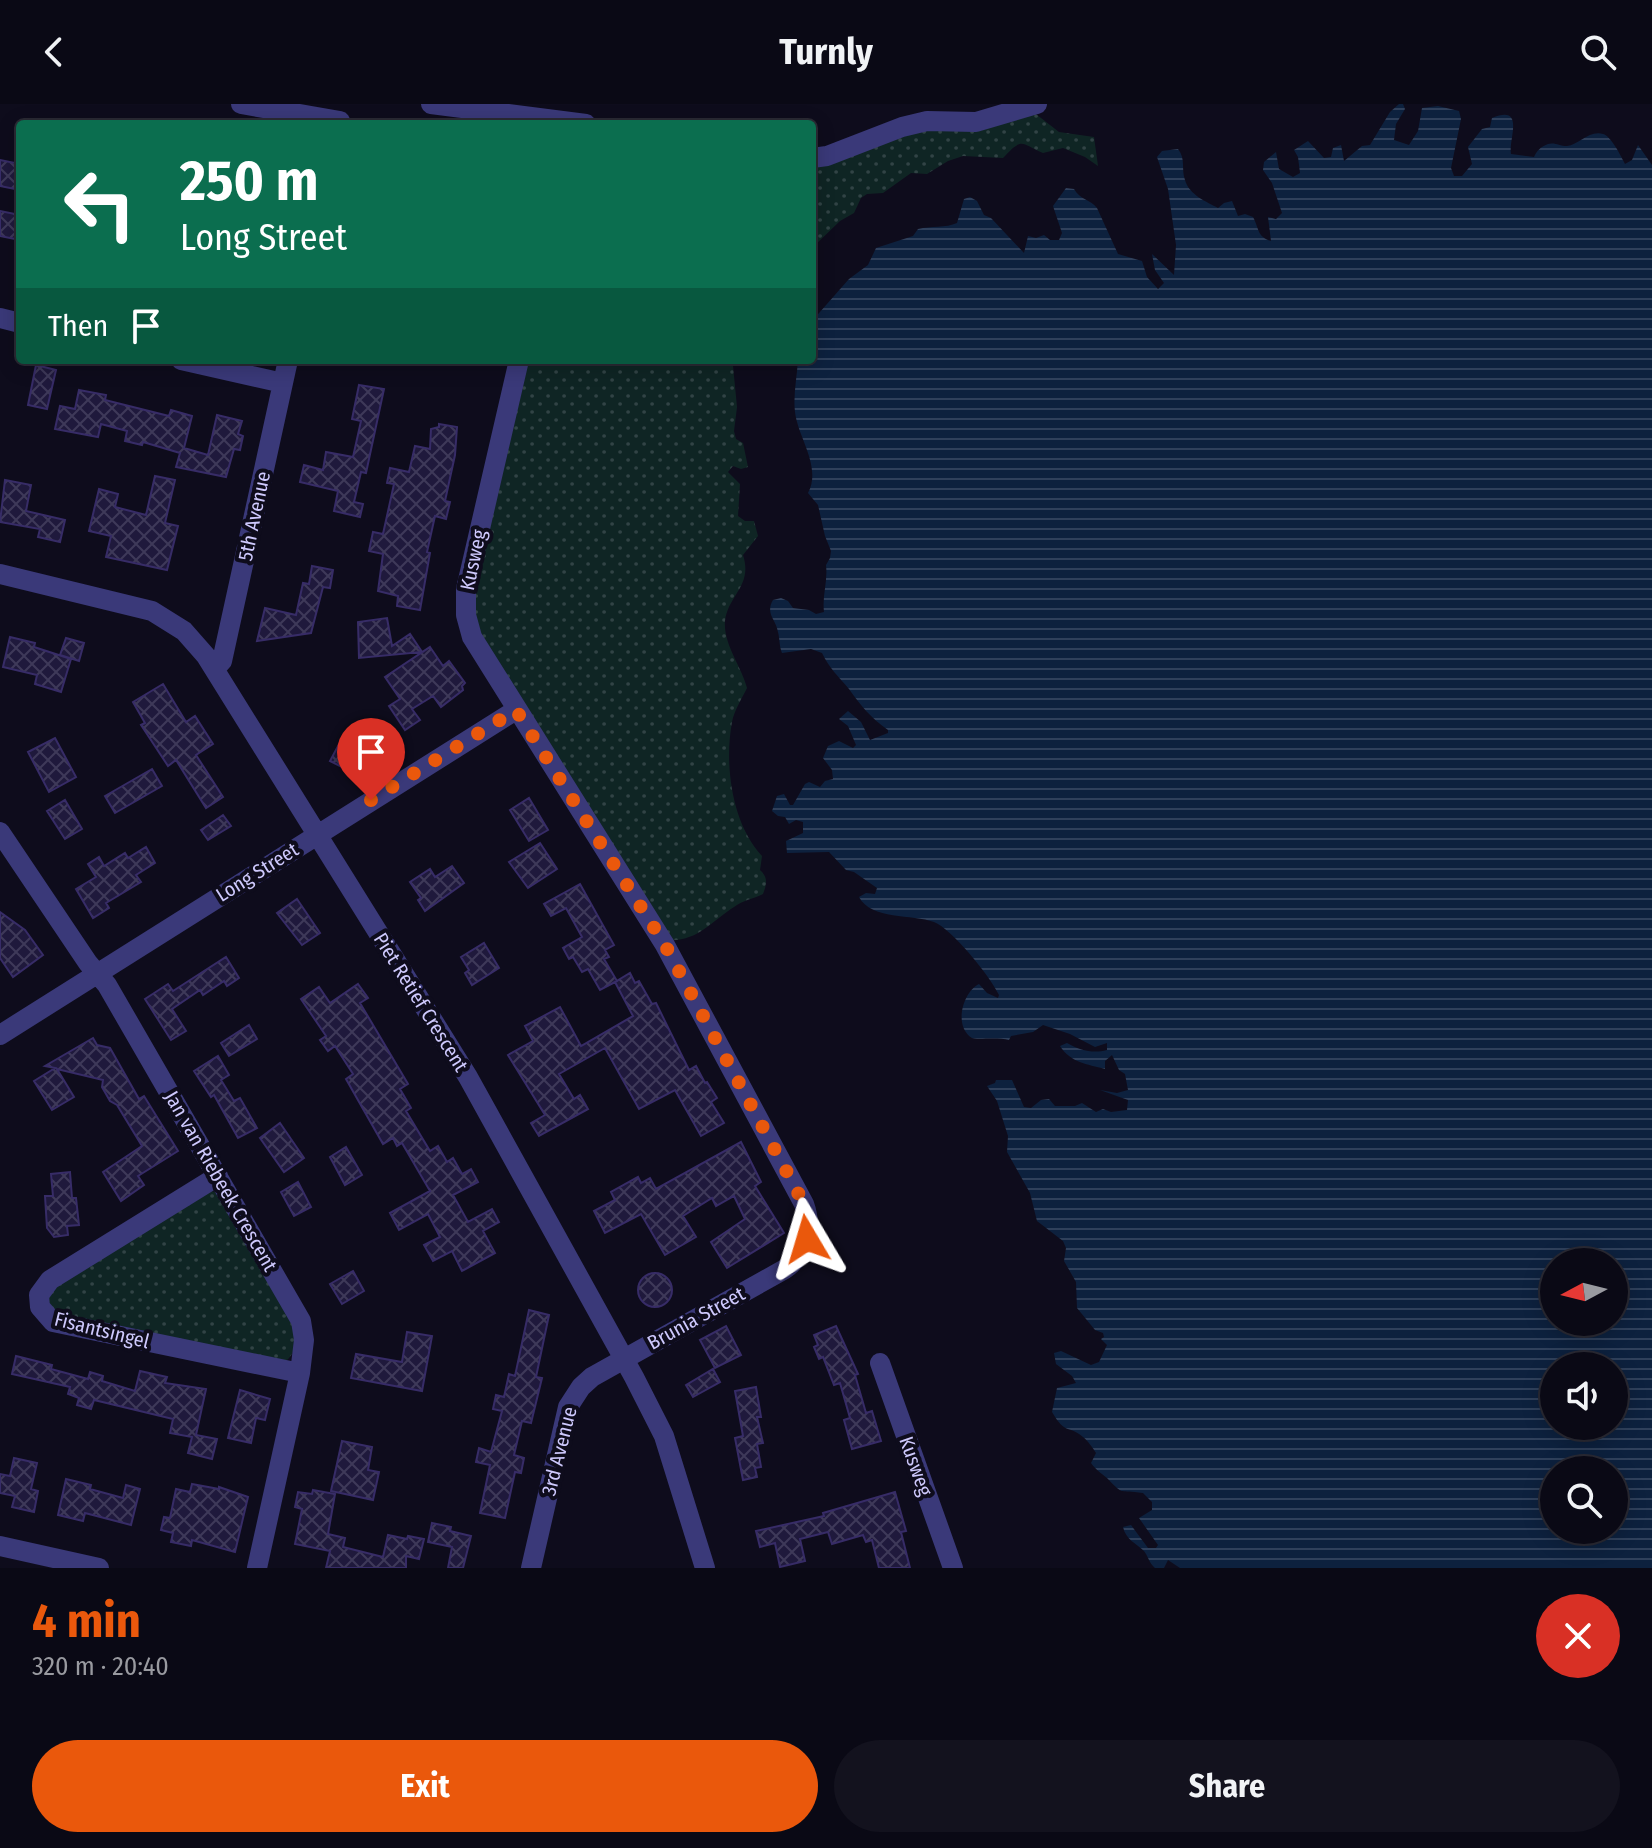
<!DOCTYPE html>
<html lang="en">
<head>
<meta charset="utf-8">
<style>
  :root { --surface:#0a0915; --page:#13121e; --text:#f1f3f6; --muted:#999aa0; --line:#2a2a34; --accent:#ea580c }
  body { margin:0; font-family:"Fira Sans Condensed",sans-serif; background:var(--page); color:var(--text); height:100vh; display:flex; flex-direction:column; font-size:30px; white-space:nowrap }
  * { box-sizing:border-box; margin:0 }
  p { font-size:26px; color:var(--muted) }
  .icon { flex:none; width:44px; height:44px; fill:none; stroke:currentColor; stroke-width:2; stroke-linecap:round; stroke-linejoin:round }
  .map { position:relative; height:1464px; overflow:hidden }
  .drawer { display:flex; flex-direction:column; background:var(--surface); flex:1 }
  .drawer>* { flex:none }
  .banner { position:absolute; left:16px; top:16px; width:800px; height:244px; border-radius:8px; box-shadow:0 4px 20px #0003,0 0 0 2px var(--line); background:#0b6e4f; color:#fff; overflow:hidden }
  .needle { width:52px; rotate:263deg }
  .tools { position:absolute; left:1540px; top:1144px; display:grid; gap:16px }
  .tools a { display:grid; place-items:center; width:88px; height:88px; border-radius:50%; background:var(--surface); box-shadow:0 4px 20px #0003,0 0 0 2px var(--line); font-size:40px }
  .pin { position:absolute; display:grid; place-items:center; width:68px; height:68px; color:#fff; margin:-82px -34px; border-radius:50% 50% 50% 0; rotate:-45deg; box-shadow:0 0 8px #0007 }
  .pin .icon { rotate:45deg }
  .me { position:absolute; width:88px; margin:-44px; rotate:353deg; stroke-linejoin:round; filter:drop-shadow(0 0 6px #0008) }
  .turn { display:flex; align-items:center; gap:28px; height:168px; padding:0 32px; font-size:36px }
  .turn .icon { width:104px; height:104px; stroke-width:2.5 }
  .turn b { display:block; font-size:56px; line-height:68px }
  .then { display:flex; align-items:center; height:76px; padding:0 32px; background:#0003; gap:16px; font-size:30px }
  .round { display:grid; place-items:center; flex:none; width:84px; height:84px; border-radius:42px; background:var(--page) }
  .overview { display:flex; align-items:center; justify-content:space-between; height:136px; padding:0 32px }
  h1 { font-size:48px; font-weight:700; line-height:60px; color:var(--accent) }
  .button { display:flex; gap:16px; margin-top:auto; padding:16px 32px }
  .button a { flex:1; height:92px; border-radius:48px; background:var(--accent); color:#fff; font-size:32px; font-weight:700; line-height:92px; text-align:center }
  .button a+a { background:var(--page); color:var(--text) }
  header { display:flex; justify-content:space-between; align-items:center; height:104px; padding:0 32px; background:var(--surface); font-size:36px; font-weight:700 }
  .map>svg:first-child { display:block }
  .grass { fill:url(#grass-dots) }
  .water { fill:url(#water-rules); fill-rule:evenodd }
  .building { fill:url(#building-cross-hatch); stroke:#372c67; stroke-width:2 }
  .lines { fill:none; stroke-linecap:round; stroke-linejoin:round }
  .minor { stroke:#3a3979; stroke-width:20 }
  .route { stroke:#ea580c; stroke-width:14; stroke-dasharray:0 25.2 }
  .labels { text-anchor:middle; dominant-baseline:central; stroke-width:8; stroke-linejoin:round; paint-order:stroke }
  .street-label { font-size:20px; fill:#cec9fd; stroke:#0e0c1c }
</style>
</head>
<body>
<header><svg class="icon" aria-label="back" viewBox="0 0 24 24"><path d="M15 5l-7 7 7 7"/></svg>Turnly<svg class="icon" aria-label="search" viewBox="0 0 24 24"><circle cx="10" cy="10" r="6"/><path d="M15 15l6 6"/></svg></header>
<div class="map">
<svg width="1652" height="1464" viewBox="0 0 1652 1464">
  <defs>
    <pattern id="grass-dots" width="8" height="8" patternUnits="userSpaceOnUse" patternTransform="scale(2)"><rect width="8" height="8" fill="#0f2524"/><path d="M2 2h.1M6 6h.1" fill="none" stroke="#314345" stroke-width="1.8" stroke-linecap="round"/></pattern>
    <pattern id="water-rules" width="6" height="5" patternUnits="userSpaceOnUse" patternTransform="scale(2)"><rect width="6" height="5" fill="#0d213e"/><path d="M0 2.5h6" fill="none" stroke="#2f405b"/></pattern>
    <pattern id="building-cross-hatch" width="8" height="8" patternUnits="userSpaceOnUse" patternTransform="scale(2)"><rect width="8" height="8" fill="#1f193c"/><path d="M0 0l8 8M0 8l8-8" fill="none" stroke="#3e3959"/></pattern>
  </defs>
  <rect width="100%" height="100%" fill="#0e0c1c"/>
  <path class="grass" d="M1032,7L1059,28L1094,33L1098,62L1085,53L1063,44L1043,49C1021,40 1023,32 1003,54L963,52L948,57L927,70L911,69L883,89L867,90L861,94L854,109L840,117L812,144V59L910,26Z
    M527,256H735L733,262L737,303L734,327L736,335L743,339L748,363L741,365L733,362L728,368L740,380L738,412L745,417H754L758,432L743,451C753,482 728,491 725,517C723,540 742,563 747,584C742,594 734,607 732,618C724,661 732,720 762,752L760,766C768,773 767,780 763,790C753,795 743,796 734,803C712,817 697,838 668,836L482,539L475,518V476Z
    M211,1087L215,1088L291,1207C295,1224 301,1249 283,1259L60,1214L44,1193L46,1187Z"/>
  <path class="water" d="M1399,0H1403L1405,5L1396,20L1394,36L1409,41L1418,27L1422,4L1438,2L1459,7L1461,15L1451,64L1454,72H1462L1472,60L1468,43L1482,25L1490,23L1492,14C1526,0 1508,36 1511,50L1534,53C1537,47 1540,43 1548,40C1555,38 1559,42 1567,42C1579,41 1589,26 1603,30C1611,32 1621,52 1625,60L1632,56L1638,41L1652,61V1464H1180L1168,1456L1164,1464H1155C1149,1459 1148,1452 1144,1447C1136,1439 1126,1436 1123,1423L1131,1421L1148,1444H1156L1158,1441L1139,1414L1152,1406V1398L1143,1389C1118,1385 1125,1393 1107,1374C1101,1369 1096,1366 1091,1359L1096,1349C1093,1344 1087,1336 1083,1333C1068,1320 1066,1332 1052,1308L1057,1284L1076,1279L1072,1272L1056,1260L1054,1249L1061,1247L1091,1261L1099,1258L1107,1241L1101,1235L1104,1233L1103,1229L1095,1226L1077,1204L1076,1178L1064,1157L1066,1144L1063,1137L1037,1117L1030,1089L1007,1048L1008,1032L997,997L987,982L995,979L996,976H1012L1024,1003L1031,1004L1041,996L1049,995L1055,1002H1075L1082,999L1096,1008L1103,1005L1111,1008L1127,1006L1128,996L1100,986L1117,989L1128,986L1125,970L1119,966L1112,951L1105,957V965C1087,960 1071,959 1060,942L1067,939C1079,946 1093,950 1107,946V939L1095,943L1070,930L1043,921L1033,928L1011,932L1009,936C998,933 976,936 972,934C953,922 963,888 979,880L987,889L998,894L999,891C990,872 952,825 934,818C913,810 871,816 859,793L866,789L875,790L877,784L854,768L846,766L829,748L787,749L786,737L803,729V718L796,716L789,720L785,713L778,712L772,707L777,692L784,690L790,701H793L805,680L809,678L820,683L825,677L833,675L832,666L823,654L828,642L839,637L853,644L856,641L848,622L839,615L848,607L861,618L870,636L888,629V626C870,613 862,603 849,585C839,573 829,564 822,549L811,545L782,549C779,541 780,536 778,528C776,515 765,510 773,496L781,494L788,497L793,504L809,506L816,510L824,508C822,491 828,478 826,461L830,454L831,447L825,432L818,401L808,389C822,363 798,334 795,308C793,291 797,273 798,256H812V217L849,175L868,161L876,144L913,132L918,125C931,122 946,124 957,119L964,95L970,93L977,97L984,111L991,114L1024,149L1028,132L1036,134L1044,131L1050,136H1059L1062,129L1053,102L1066,84L1074,85C1080,96 1090,95 1097,104L1118,150L1142,157L1147,173L1158,185L1164,179L1155,166L1152,150L1174,171L1176,141L1168,85L1157,53L1162,47L1178,45C1186,55 1181,65 1185,76C1189,91 1207,98 1218,104L1224,99L1232,97L1238,112L1245,110L1253,113C1259,124 1257,133 1271,137L1268,113L1276,115L1282,109L1272,79L1263,66L1264,58L1276,48L1279,65L1293,73L1300,69L1298,53L1294,46L1308,37L1324,54L1331,53L1333,44L1341,41L1344,57L1362,42L1370,41L1390,8ZM1554,1158H1614V1218H1554ZM1554,1262H1614V1322H1554ZM1554,1366H1614V1426H1554Z"/>
  <path class="building" d="M0,56L20,60V86L0,82Z
    M0,107L20,111V136L0,132Z
    M36,261L56,266L47,305L28,301Z
    M359,281L384,285L366,369L361,368L354,398L363,400L360,413L334,407L338,387L300,378L304,361L323,366L326,348L353,353L361,317L352,315Z
    M79,286L106,291L105,296L169,312L171,306L192,312L184,344L208,351L217,311L242,317L238,330L243,332L240,346L234,345L226,373L176,363L180,349L143,338L142,341L125,337L127,327L101,320L98,333L55,325L60,302L75,305Z
    M439,320L457,323L455,351L445,397L450,398L446,415L435,412L427,448L430,449L420,506L397,502L398,492L378,487L383,450L369,447L373,428L383,430L394,380L387,379L390,364L409,368L415,342L430,345L431,325L439,323Z
    M155,372L175,376L165,419L178,422L167,466L106,453L111,432L89,427L99,385L118,390L115,403L146,411Z
    M5,376L31,381L26,407L65,416L60,438L38,433L40,425L0,418Z
    M312,462L333,466L330,484L323,483L311,529L257,537L265,504L296,511L303,479L309,480Z
    M387,514L392,542L410,530L422,548L359,554L358,518Z
    M10,533L35,539L34,543L71,555L61,588L35,580L37,571L3,563Z
    M66,534L84,539L79,557L60,551Z
    M430,543L443,562L449,557L465,579L462,582L463,586L441,603L433,592L412,605L420,616L405,626L389,602L400,595L385,573Z
    M163,580L186,618L195,612L213,640L196,651L223,693L206,704L176,656L168,662L141,621L145,619L133,598Z
    M361,617L380,627L364,656L360,654L346,665L330,657L345,629L349,631L353,623L357,625Z
    M55,634L76,673L49,688L28,648Z
    M152,665L162,682L115,709L105,692Z
    M529,694L548,726L529,737L510,706Z
    M65,696L82,725L65,735L47,707Z
    M223,711L231,722L208,736L201,726Z
    M540,739L557,765L528,784L509,758Z
    M146,743L155,759L136,771L141,778L106,799L109,804L93,814L76,785L96,773L88,760L99,753L104,762L125,749L128,754Z
    M452,762L464,779L425,807L418,796L421,794L410,778L430,765L435,773Z
    M580,780L614,841L605,846L609,853L604,855L617,877L600,886L588,865L582,868L573,853L569,855L563,844L582,833L566,804L551,812L544,800Z
    M297,795L320,829L302,841L277,809Z
    M0,808L25,826L43,851L13,873L0,854Z
    M484,839L499,864L472,881L465,869L469,866L461,853Z
    M226,853L239,874L227,882L224,877L203,891L200,886L172,905L186,927L171,936L145,895L168,880L173,887Z
    M630,869L635,879L639,877L652,900L656,899L689,966L696,962L705,979L707,978L717,994L711,998L724,1019L701,1032L675,986L639,1005L605,944L559,970L574,995L580,991L588,1005L539,1032L531,1019L545,1011L508,951L533,937L525,922L560,903L581,942L633,912L615,878Z
    M358,880L368,894L360,899L408,980L400,985L411,1004L406,1007L430,1047L438,1042L447,1058L453,1054L462,1070L471,1065L478,1078L453,1091L468,1118L492,1105L499,1118L483,1127L495,1149L462,1167L452,1147L433,1157L424,1141L440,1133L428,1110L399,1126L390,1109L430,1087L402,1039L397,1042L393,1034L383,1040L346,975L353,970L335,942L328,947L320,936L326,932L301,895L319,883L330,899Z
    M249,921L257,935L229,952L221,939Z
    M93,934L97,941L110,944L139,995L144,992L178,1047L138,1072L144,1081L121,1097L103,1068L142,1042L117,1001L110,997L102,983L103,976L57,965L74,993L52,1006L34,977L55,964L45,962Z
    M218,952L229,971L221,976L234,997L240,994L257,1024L238,1034L214,991L211,993L194,967Z
    M280,1019L304,1054L284,1068L260,1034Z
    M741,1038L761,1078L755,1082L784,1129L727,1164L711,1138L745,1115L734,1092L716,1102L712,1094L683,1112L696,1133L665,1151L641,1110L605,1129L594,1107L615,1096L611,1088L638,1073L641,1079L650,1074L656,1085Z
    M346,1043L362,1071L345,1081L330,1053Z
    M70,1068L72,1094H76L79,1121L67,1122L68,1131L54,1133L47,1124L45,1092H53L51,1070Z
    M298,1078L311,1103L294,1112L281,1088Z
    M353,1167L364,1187L342,1200L330,1180Z
    M638 1186a17 17 0 1 1 34 0a17 17 0 1 1-34 0Z
    M529,1206L549,1211L536,1273L542,1274L531,1319L522,1317L514,1351L524,1354L521,1369L515,1368L505,1414L480,1409L490,1361L476,1358L479,1344L491,1348L502,1307L493,1305L496,1291L504,1293L509,1270L515,1272Z
    M726,1222L741,1251L715,1264L700,1236Z
    M836,1222L858,1270L855,1271L866,1309L872,1307L881,1337L852,1345L844,1316L850,1314L840,1279L834,1281L823,1253L819,1255L814,1243L818,1241L814,1231Z
    M407,1228L432,1232L422,1287L351,1274L356,1250L402,1258Z
    M16,1252L52,1261L51,1265L88,1275L90,1268L103,1272L102,1277L135,1287L140,1267L167,1273L165,1279L206,1285L196,1331L217,1335L212,1355L188,1349L192,1333L170,1329L173,1315L94,1296L91,1305L77,1301L79,1294L68,1290L70,1283L12,1270Z
    M713,1265L720,1278L693,1293L686,1281Z
    M756,1283L761,1313H757L763,1339L757,1340L761,1363L755,1364L757,1373L743,1376L735,1334L743,1332L735,1287Z
    M240,1286L270,1295L265,1316L256,1314L251,1339L228,1334Z
    M342,1337L372,1343L368,1366L379,1368L373,1396L331,1387Z
    M14,1354L37,1359L31,1385L38,1387L34,1408L12,1403L15,1392L0,1389V1370L10,1372Z
    M66,1375L91,1381L90,1385L123,1394L126,1381L140,1385L131,1421L85,1409L83,1417L58,1411Z
    M192,1380L219,1385V1383L248,1393L235,1448L192,1436L191,1442L171,1438L173,1429L161,1426L164,1413L170,1414L176,1385L190,1388Z
    M313,1386L335,1390L328,1430L345,1434L343,1443L383,1453L388,1431L407,1435L408,1432L424,1435L419,1455L406,1452V1464H326L330,1447L295,1440L302,1405L295,1403L298,1388L312,1390Z
    M895,1388L906,1427L901,1428L910,1464H879L872,1436L866,1438L863,1431L832,1440L828,1428L800,1435L805,1457L780,1463L775,1439L760,1443L756,1427L824,1412L823,1409Z
    M432,1419L451,1423L450,1427L471,1432L463,1464H448L452,1443L428,1438Z"/>
  <g class="lines">
    <path class="minor" d="M241,0L340,17
      M431,0L586,20
      M812,54L827,52L902,23L927,17L976,18L1037,0
      M0,214L20,219
      M181,256L283,279
      M519,256L466,485V511L472,533L665,841L804,1100C813,1125 807,1149 785,1165L592,1273L581,1283L568,1303L531,1464
      M0,470L152,507L184,527L206,552L468,973L634,1273L664,1332L705,1464
      M215,565L222,557L288,256
      M0,728L88,859L107,881L301,1217L304,1236L300,1269L257,1464
      M0,931L516,606
      M218,1072L50,1176L39,1191L40,1203L53,1218L300,1269
      M880,1259L953,1464
      M0,1442L99,1464"/>
  </g>
  <g class="lines">
    <path class="route" d="M371,696L516,606L665,841L804,1100L808,1117L807,1135"/>
  </g>
  <g class="labels">
    <g class="street-label">
      <text transform="translate(254 412) rotate(-78)">5th Avenue</text>
      <text transform="translate(473 456) rotate(-78)">Kusweg</text>
      <text transform="translate(257 768) rotate(-32)">Long Street</text>
      <text transform="translate(421 898) rotate(58)">Piet Retief Crescent</text>
      <text transform="translate(221 1077) rotate(60)">Jan van Riebeek Crescent</text>
      <text transform="translate(696 1214) rotate(-29)">Brunia Street</text>
      <text transform="translate(102 1226) rotate(14)">Fisantsingel</text>
      <text transform="translate(559 1347) rotate(-76)">3rd Avenue</text>
      <text transform="translate(916 1362) rotate(70)">Kusweg</text>
    </g>
  </g>
</svg>
<div class="tools">
<a><svg class="needle" viewBox="-14 -14 28 28"><path d="M0-13l5 13h-10z" fill="#e53935"/><path d="M0 13l5-13h-10z" fill="#999aa0"/></svg></a>
<a><svg class="icon" aria-label="sound" viewBox="0 0 24 24"><path d="M4 9h4l5-4v14l-5-4H4zM17 9q2 3 0 6"/></svg></a>
<a><svg class="icon" aria-label="search" viewBox="0 0 24 24"><circle cx="10" cy="10" r="6"/><path d="M15 15l6 6"/></svg></a>
</div>
<div class="pin" style="left:371px;top:696px;background:#d93025"><svg class="icon" aria-label="arrive" viewBox="0 0 24 24"><path d="M6 21V4h12l-3 4 3 4H6"/></svg></div>
<svg class="me" style="left:807px;top:1135px" viewBox="-20 -20 40 40"><path d="M0-17L14 15 0 8-14 15z" fill="#ea580c" stroke="#fff" stroke-width="4"/></svg>
<div class="banner">
<div class="turn"><svg class="icon" aria-label="left" viewBox="0 0 24 24"><path d="M17 20v-9H6M10 6l-5 5 5 5"/></svg><div><b>250 m</b>Long Street</div></div>
<div class="then">Then<svg class="icon" aria-label="arrive" viewBox="0 0 24 24"><path d="M6 21V4h12l-3 4 3 4H6"/></svg></div>
</div>
</div>
<section class="drawer">
<div class="overview"><div><h1>4 min</h1><p>320 m · 20:40</p></div><a class="round" style="background:#d93025;color:#fff"><svg class="icon" aria-label="close" viewBox="0 0 24 24"><path d="M6 6l12 12M18 6L6 18"/></svg></a></div>
<div class="button"><a>Exit</a><a>Share</a></div>
</section>
</body>
</html>
